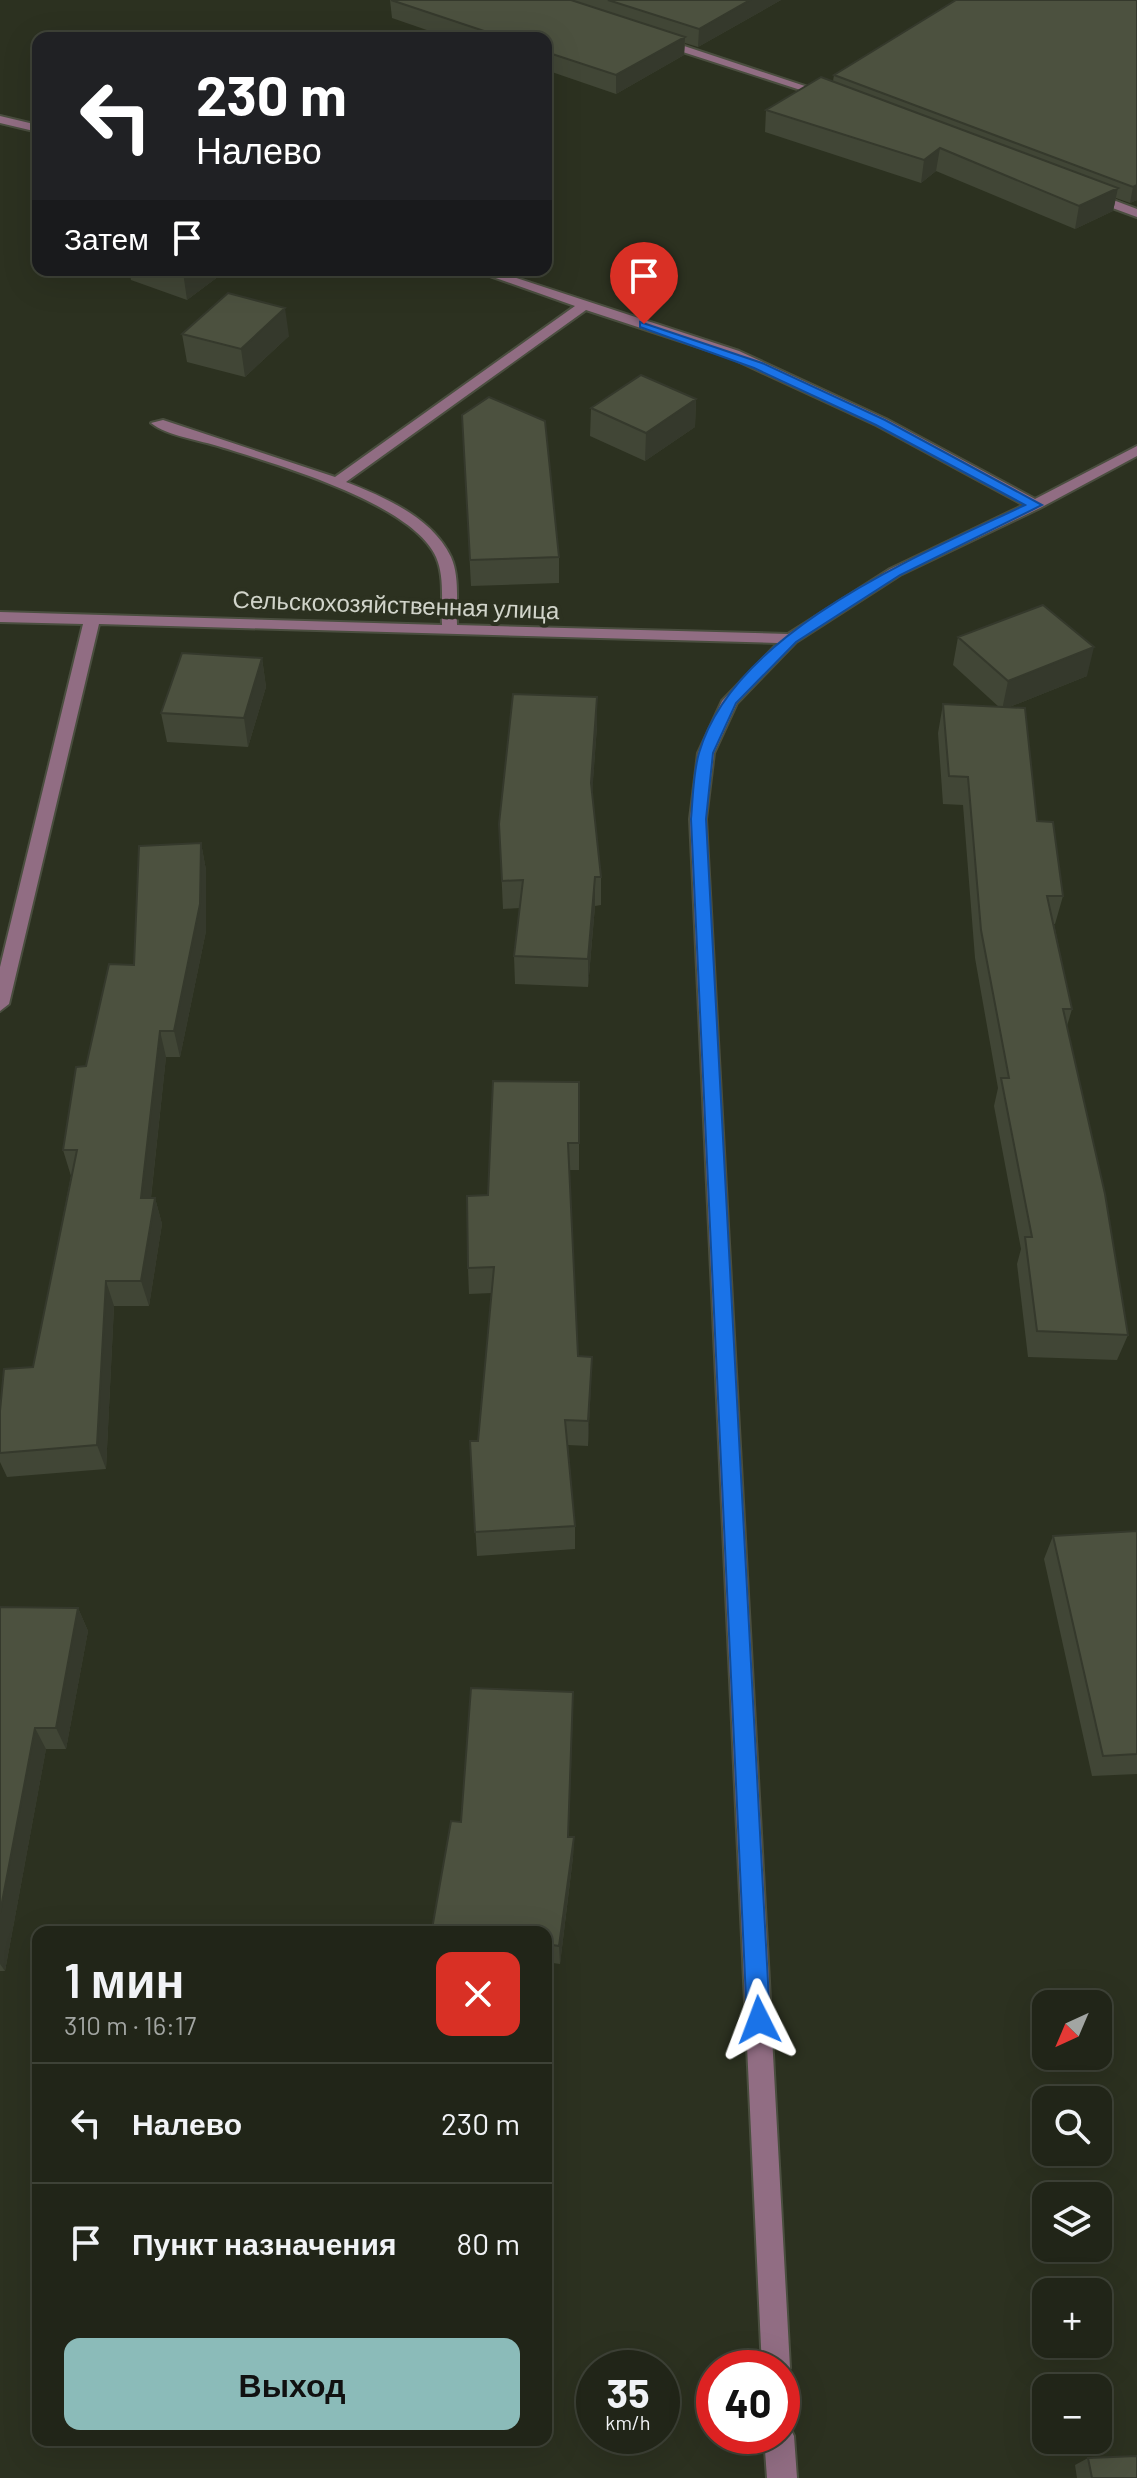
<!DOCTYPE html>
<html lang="ru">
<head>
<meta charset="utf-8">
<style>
  :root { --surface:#212518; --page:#2d3125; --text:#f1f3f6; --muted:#a2a5a2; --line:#3e4237; --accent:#8bbbb9 }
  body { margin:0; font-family:Barlow,sans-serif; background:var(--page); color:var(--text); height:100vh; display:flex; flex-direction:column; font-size:30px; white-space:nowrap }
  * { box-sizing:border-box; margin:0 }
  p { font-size:26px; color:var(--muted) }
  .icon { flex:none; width:44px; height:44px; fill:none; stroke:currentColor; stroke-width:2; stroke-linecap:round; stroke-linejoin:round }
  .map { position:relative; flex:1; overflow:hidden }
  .sheet { position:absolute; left:32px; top:1926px; width:520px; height:520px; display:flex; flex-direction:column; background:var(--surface); border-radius:16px; box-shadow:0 8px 32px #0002,0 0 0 2px var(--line) }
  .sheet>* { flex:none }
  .guide { position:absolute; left:32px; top:32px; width:520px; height:244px; border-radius:16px; box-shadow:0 8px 32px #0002,0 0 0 2px var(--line); background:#202124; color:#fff; overflow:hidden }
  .needle { width:52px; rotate:224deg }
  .fabs { position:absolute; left:1032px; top:1990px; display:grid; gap:16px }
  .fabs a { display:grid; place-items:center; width:80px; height:80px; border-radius:16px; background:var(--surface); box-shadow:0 8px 32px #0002,0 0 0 2px var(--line); font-size:40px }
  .speed { position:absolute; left:576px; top:2350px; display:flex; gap:16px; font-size:40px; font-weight:700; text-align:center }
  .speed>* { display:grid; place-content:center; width:104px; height:104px; border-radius:50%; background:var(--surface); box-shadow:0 8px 32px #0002,0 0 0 2px var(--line); line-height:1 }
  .speed small { font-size:20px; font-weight:400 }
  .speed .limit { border:12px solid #d22; background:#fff; color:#111 }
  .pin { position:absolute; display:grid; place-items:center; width:68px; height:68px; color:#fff; margin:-82px -34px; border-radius:50% 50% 50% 0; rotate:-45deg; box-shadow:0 0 8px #0007 }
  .pin .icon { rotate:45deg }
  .me { position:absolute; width:88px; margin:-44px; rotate:357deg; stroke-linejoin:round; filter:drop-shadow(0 0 6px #0008) }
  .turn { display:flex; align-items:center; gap:28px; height:168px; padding:0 32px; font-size:36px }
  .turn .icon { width:104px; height:104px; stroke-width:2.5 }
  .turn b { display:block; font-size:56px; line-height:68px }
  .then { display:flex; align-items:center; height:76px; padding:0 32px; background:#0003; gap:16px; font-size:30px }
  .round { display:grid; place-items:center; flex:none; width:84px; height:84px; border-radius:16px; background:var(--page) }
  .headline { display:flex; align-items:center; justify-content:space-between; height:136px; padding:0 32px }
  h1 { font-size:48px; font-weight:600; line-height:60px }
  .button { display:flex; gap:16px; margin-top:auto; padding:16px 32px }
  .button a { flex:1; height:92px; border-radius:16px; background:var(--accent); color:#111; font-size:32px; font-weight:600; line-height:92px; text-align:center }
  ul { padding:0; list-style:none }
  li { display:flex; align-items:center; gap:24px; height:120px; padding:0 32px; border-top:2px solid var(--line) }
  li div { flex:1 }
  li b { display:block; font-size:30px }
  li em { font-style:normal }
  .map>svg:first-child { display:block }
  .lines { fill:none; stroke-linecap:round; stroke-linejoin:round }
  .minor-casing { stroke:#4a4e3f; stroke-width:4 }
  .minor { fill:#916d83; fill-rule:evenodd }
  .wall { fill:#414636 }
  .shaded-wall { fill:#35392c }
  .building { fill:#4c513f; stroke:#35392c; stroke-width:2 }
  .route { fill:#1a73e8; stroke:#114b97; stroke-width:2 }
  .labels { text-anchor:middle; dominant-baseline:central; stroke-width:8; stroke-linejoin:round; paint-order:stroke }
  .far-street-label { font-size:24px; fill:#d1d4ca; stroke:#2c3120 }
</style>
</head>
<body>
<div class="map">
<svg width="1137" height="2478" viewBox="0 0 1137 2478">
  <rect width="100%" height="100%" fill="#2c3120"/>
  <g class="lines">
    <g class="minor-casing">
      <path id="minor" d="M655,39H663L832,95L822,97L655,43Z
        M0,116L38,125V132L0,123Z
        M1092,192L1137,209V217L1088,199L1086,196Z
        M473,270H492L739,351L886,419L1035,499L1137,446V456L1040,508L900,575L796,642L737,703L714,753L706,819L790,2368L782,2380V2368H762L690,819L698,753L722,701L778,643L99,624L9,1004L0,1011V967L83,624L0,622V612L442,625C441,603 445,577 436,557C412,503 275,464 221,447C200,440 167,436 151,423L163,420L335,477L575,306ZM586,310L729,357L876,425L1024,505L890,569L788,634L457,625C456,604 460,577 451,557C432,517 384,497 346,482Z
        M782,2423L789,2426L794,2436L797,2478H767L764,2436H782Z"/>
    </g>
    <use href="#minor" class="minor"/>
  </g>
  <path class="wall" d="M390,0H781L698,47L685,43L684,55L616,94L546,70V38H450L392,18Z
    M1137,0V200L1130,203L1116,198L1113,211L1075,229L936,171L921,183L765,132L766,110L833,81L834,75Z
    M129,270H227L187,300L131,280Z
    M182,334L289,336L245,377L187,362Z
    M696,399L695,427L645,461L590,436L591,408Z
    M462,415L559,557V583L471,586Z
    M958,637L1087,676L1007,708L1037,821L1063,896L1055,924H1054L1072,1009L1067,1026L1128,1335L1117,1360L1028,1357L1017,1264L1021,1249L994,1106L998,1088L975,958L963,805L943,804L938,733L943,704L999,707L953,665Z
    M262,658L266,687L248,747L167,742L161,713Z
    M597,726L592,792L601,877V905L595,906L588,987L515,984L514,956L520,908L503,909L499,824Z
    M201,843L206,870V931L180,1057H166L151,1198H155L162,1224L149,1306H114L106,1469L7,1477L0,1462V1411L33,1367L71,1176L63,1150L86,1066L134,965Z
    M579,1082V1170H569L578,1356L591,1382L588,1446L568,1445L575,1526V1549L477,1556L470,1441H478L492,1293L469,1294L468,1268L488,1195Z
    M1137,1531V1774L1092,1776L1044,1559L1053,1536Z
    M0,1607L78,1608L88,1631L66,1749H46L5,1971H0Z
    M573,1692L568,1837H574L573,1857L560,1964L546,1962V1932H432V1929L461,1822Z
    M1088,2458L1137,2478H1077L1075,2465Z"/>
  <path class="shaded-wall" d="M750,0H781L698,47L699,29Z
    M685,37L684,55L616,94V75Z
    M940,148L936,171L921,183L924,160Z
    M1137,185V200L1130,203L1133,187Z
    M1118,188L1113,211L1075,229L1079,206Z
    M186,270H227L187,300L183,272Z
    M285,308L289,336L245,377L241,349Z
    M696,399L695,427L645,461L646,433Z
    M1094,647L1087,676L1002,710L1008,681Z
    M262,658L266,687L248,747L244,718Z
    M597,697V726L591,811V783Z
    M201,843L206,870V931L180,1057L174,1031Z
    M595,877V906L588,987V959Z
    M160,1031L166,1057L148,1224L141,1198Z
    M155,1198L162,1224L149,1306L141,1281Z
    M106,1281L114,1306L106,1469L97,1445Z
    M592,1357L591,1382L588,1446V1421Z
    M78,1608L88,1631L66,1749L56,1728Z
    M573,1692V1713L568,1856V1837Z
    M35,1728L46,1749L5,1971L0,1964V1913Z
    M574,1837L573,1857L560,1964L559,1946Z"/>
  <path class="building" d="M391,0H571L685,37L616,75L546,52V38H505Z
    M608,0H750L699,29Z
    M956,0H1137V185L1133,187L834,75Z
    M821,77L1118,188L1079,206L940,148L924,160L766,110Z
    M228,293L285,308L241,349L182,334Z
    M641,375L696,399L646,433L591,408Z
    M489,397L545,421L559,557L470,560L462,415Z
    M1043,605L1094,647L1008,681L958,637Z
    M182,653L262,658L244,718L161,713Z
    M513,694L597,697L591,783L601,877H595L588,959L514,956L523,880L502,881L499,824Z
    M943,704L1025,708L1037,821L1053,822L1063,896H1047L1072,1009H1063L1105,1194L1128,1335L1037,1331L1025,1237H1032L1001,1078H1009L981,930L968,777L949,776Z
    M201,843L200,904L174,1031H160L141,1198H155L141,1281H106L97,1445L0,1453V1411L4,1369L33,1367L77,1150H63L76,1067L86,1066L109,964L134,965L139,846Z
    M493,1081L579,1082V1143H568L578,1356L592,1357L588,1421L565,1420L575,1526L475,1532L470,1441H478L494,1267L468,1268L467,1196L488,1195Z
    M1137,1531V1754L1103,1756L1053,1536Z
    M0,1607L78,1608L56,1728H35L0,1913Z
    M471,1688L573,1692L568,1837H574L559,1946L546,1944V1932H450L432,1929L451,1821L461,1822Z
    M1137,2456V2478H1092L1088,2458Z"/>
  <path class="route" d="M640,322L762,363L885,420L1042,505L900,575L796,642L736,703L713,753L706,819L770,2020L767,2029L759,2032L750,2029L747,2020L691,819C693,798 693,773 699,753C734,631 920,555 1025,505L876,425L754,368L640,327Z"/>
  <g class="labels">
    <g class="far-street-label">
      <text transform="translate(396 604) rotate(2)">Сельскохозяйственная улица</text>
    </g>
  </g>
</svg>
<div class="fabs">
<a><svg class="needle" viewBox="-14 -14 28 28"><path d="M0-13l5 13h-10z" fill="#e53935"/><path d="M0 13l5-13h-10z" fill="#a2a5a2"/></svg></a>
<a><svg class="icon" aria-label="search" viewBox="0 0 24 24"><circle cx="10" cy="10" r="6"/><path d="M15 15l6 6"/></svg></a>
<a><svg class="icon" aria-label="layers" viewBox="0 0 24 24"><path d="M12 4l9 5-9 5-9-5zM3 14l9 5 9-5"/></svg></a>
<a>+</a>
<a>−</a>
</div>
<div class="speed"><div>35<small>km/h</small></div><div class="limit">40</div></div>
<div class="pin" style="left:644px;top:324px;background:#d93025"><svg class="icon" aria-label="arrive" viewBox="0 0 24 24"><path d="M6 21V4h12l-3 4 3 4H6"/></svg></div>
<svg class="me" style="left:759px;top:2020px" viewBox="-20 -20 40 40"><path d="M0-17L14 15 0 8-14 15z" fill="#1a73e8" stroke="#fff" stroke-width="4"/></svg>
<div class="guide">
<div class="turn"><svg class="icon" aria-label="left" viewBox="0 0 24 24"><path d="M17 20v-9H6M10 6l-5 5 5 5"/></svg><div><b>230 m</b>Налево</div></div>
<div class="then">Затем<svg class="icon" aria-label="arrive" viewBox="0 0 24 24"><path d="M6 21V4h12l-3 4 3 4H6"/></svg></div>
</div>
<section class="sheet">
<div class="headline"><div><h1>1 мин</h1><p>310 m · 16:17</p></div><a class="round" style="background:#d93025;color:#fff"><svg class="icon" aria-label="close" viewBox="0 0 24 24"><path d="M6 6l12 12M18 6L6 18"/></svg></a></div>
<ul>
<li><svg class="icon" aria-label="left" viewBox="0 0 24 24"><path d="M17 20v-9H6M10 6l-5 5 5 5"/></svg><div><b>Налево</b></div><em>230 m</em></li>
<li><svg class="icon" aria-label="arrive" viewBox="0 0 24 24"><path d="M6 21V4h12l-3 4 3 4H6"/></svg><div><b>Пункт назначения</b></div><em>80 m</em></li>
</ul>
<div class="button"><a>Выход</a></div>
</section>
</div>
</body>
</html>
